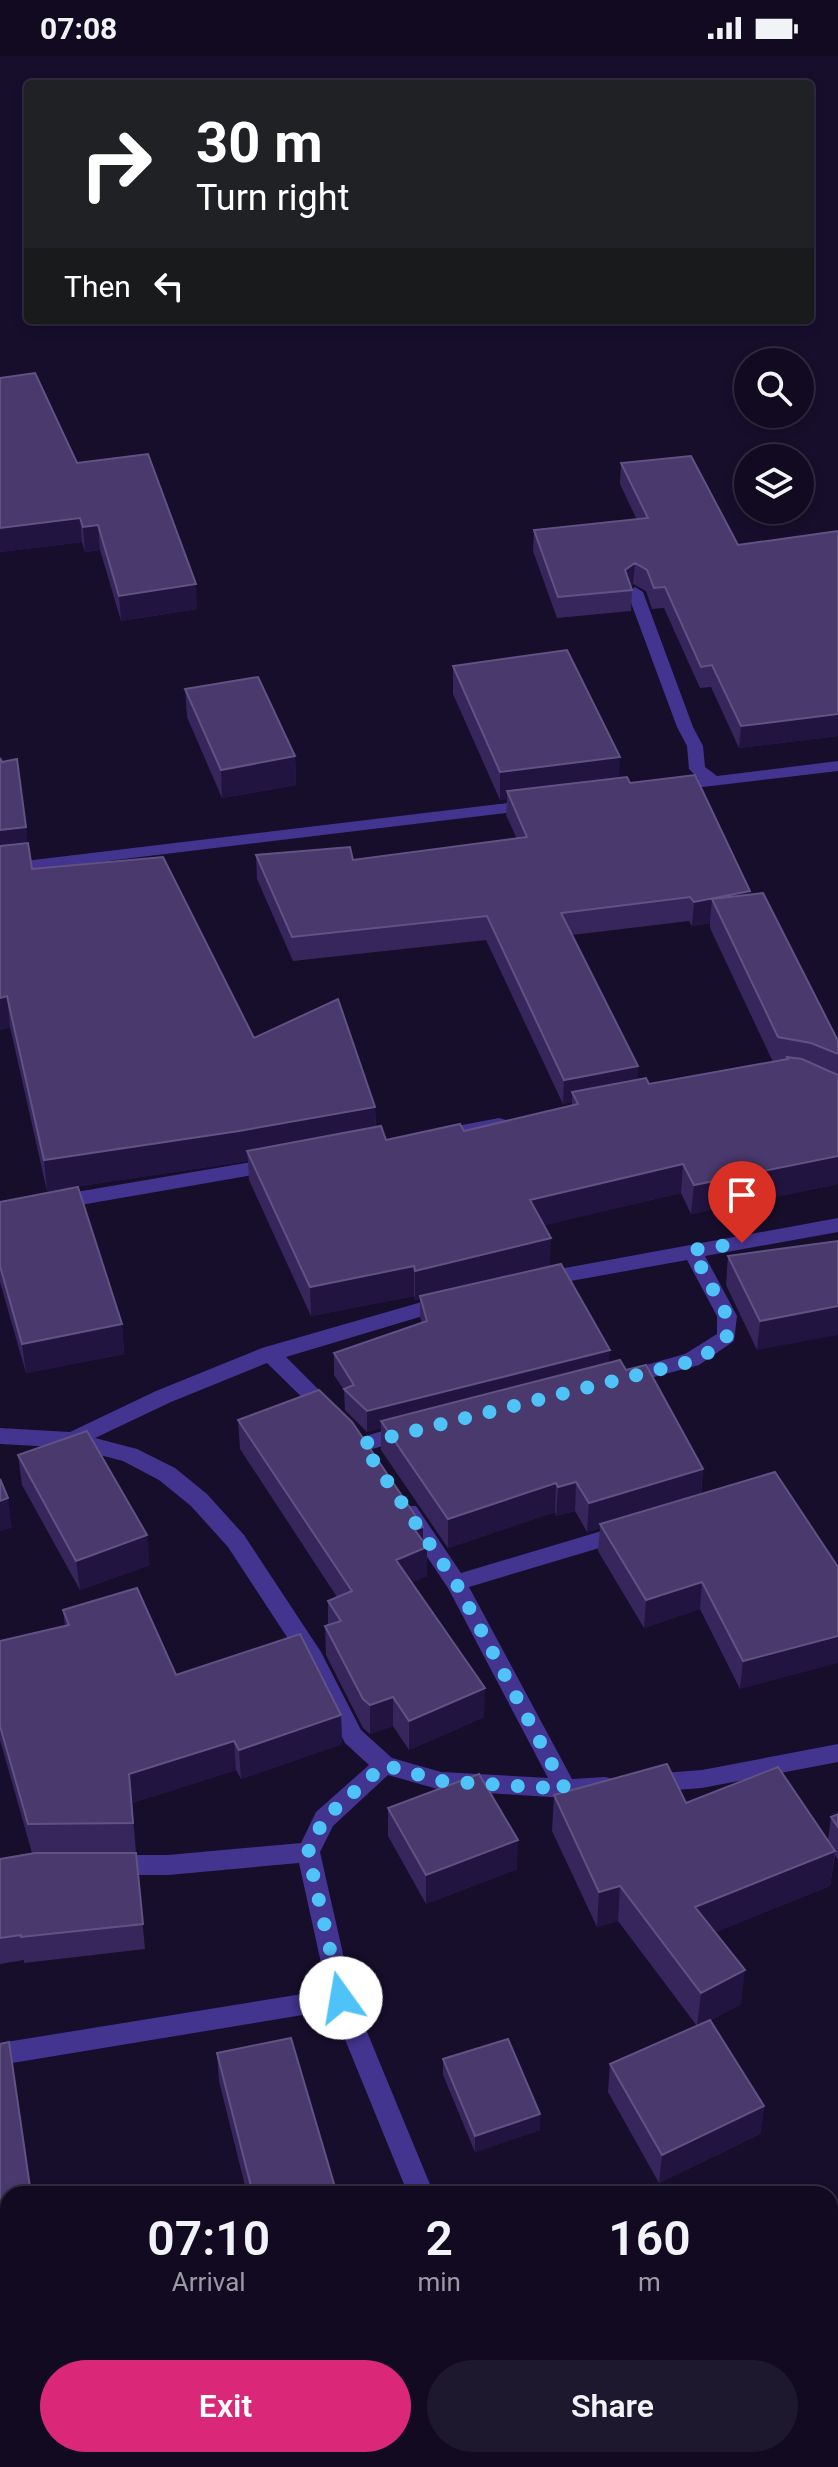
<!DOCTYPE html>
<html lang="en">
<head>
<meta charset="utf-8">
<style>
  :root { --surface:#110a21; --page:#1e182e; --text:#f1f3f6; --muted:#9c9aa5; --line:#302b3f; --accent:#db2777 }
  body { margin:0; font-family:Roboto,sans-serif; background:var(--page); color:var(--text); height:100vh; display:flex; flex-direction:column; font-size:30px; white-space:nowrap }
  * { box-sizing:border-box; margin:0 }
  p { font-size:26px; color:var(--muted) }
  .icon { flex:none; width:44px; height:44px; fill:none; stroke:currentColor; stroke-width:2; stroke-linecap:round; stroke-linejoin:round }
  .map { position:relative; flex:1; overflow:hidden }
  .drawer { position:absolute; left:0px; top:2130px; width:838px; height:282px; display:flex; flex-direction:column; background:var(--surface); border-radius:24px 24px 0 0; box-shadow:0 4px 12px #0003,0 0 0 2px var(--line) }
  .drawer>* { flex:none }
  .hud { position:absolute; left:24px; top:24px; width:790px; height:244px; border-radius:8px; box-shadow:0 4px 12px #0003,0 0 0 2px var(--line); background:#202124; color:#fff; overflow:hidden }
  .buttons { position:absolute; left:734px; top:292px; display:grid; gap:16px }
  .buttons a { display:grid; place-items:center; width:80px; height:80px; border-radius:50%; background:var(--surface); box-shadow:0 4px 12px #0003,0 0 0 2px var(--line); font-size:40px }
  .pin { position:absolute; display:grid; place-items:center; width:68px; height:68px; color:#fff; margin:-82px -34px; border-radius:50% 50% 50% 0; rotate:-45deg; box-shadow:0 0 8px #0007 }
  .pin .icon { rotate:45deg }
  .me { position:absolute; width:88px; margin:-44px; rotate:347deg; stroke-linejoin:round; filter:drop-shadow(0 0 6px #0008) }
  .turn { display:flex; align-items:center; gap:28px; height:168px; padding:0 40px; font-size:36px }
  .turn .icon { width:104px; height:104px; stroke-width:2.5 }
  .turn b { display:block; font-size:56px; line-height:68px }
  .then { display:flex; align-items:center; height:76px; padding:0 40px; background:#0003; gap:16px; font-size:30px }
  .eta { display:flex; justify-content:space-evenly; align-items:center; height:136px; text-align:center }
  .eta b { font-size:48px; font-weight:600; line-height:56px }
  .primary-button { display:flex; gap:16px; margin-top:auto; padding:16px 40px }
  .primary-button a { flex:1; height:92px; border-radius:48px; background:var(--accent); color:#fff; font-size:32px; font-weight:600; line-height:92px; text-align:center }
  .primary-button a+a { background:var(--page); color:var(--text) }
  .status { display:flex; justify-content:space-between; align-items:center; height:56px; padding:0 40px; background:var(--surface); direction:ltr }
  .status svg { height:22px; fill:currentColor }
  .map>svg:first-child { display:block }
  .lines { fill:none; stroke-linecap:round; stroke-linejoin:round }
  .street { fill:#433490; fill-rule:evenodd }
  .wall { fill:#37265b; fill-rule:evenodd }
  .shaded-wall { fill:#221441 }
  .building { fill:#49396d; stroke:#615284; stroke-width:2 }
  .route { stroke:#4fc3f7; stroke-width:14; stroke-dasharray:0 25.2 }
</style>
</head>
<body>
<div class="status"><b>07:08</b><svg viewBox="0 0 49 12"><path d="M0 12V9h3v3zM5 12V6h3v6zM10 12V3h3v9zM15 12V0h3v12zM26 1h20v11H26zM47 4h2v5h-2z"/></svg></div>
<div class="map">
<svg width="838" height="2411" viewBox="0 0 838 2411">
  <rect width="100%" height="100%" fill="#170e2c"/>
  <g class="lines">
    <path class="street" d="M635,531L643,536L693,671L703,690L705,711L717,720L838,705V715L669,735L667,731L669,727L699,723L689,713L687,690L677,671L627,536Z
      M532,744L538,745L541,749L538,753L0,818V808Z
      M499,1062L506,1064L509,1068L506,1072L436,1086L426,1080L436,1074Z
      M275,1102L285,1109L282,1114L0,1163V1149Z
      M838,1162V1176L705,1200L737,1260L734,1285L699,1309L624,1329L617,1327L614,1322L617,1317L685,1298L717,1278V1260L687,1204L543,1230L533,1223L543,1216Z
      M446,1239L453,1241L456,1246L453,1251L286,1301L336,1351L339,1356L336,1361H322L267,1307L171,1346L95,1382L137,1393L175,1412L207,1438L244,1479L321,1596L361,1674L392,1702L441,1716L548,1722L448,1532L397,1456L400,1450H416L461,1517L625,1468L633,1470L636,1476L633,1482L469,1531L572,1723L605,1721L613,1723L617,1730L613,1737L565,1742L441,1734L388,1719L333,1770L320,1796L353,1942L434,2138H408L333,1954L0,2009V1987L327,1934L299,1807L168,1819H112L104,1816L100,1809L104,1802L112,1799H168L301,1787L316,1756L369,1709L345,1687L304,1607L228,1491L191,1450L159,1424L123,1405L73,1392L0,1388V1372L70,1376L156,1335L262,1292Z
      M407,1368L414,1371L418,1376L414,1381L362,1396L355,1393L351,1388L355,1383Z
      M838,1688V1706L702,1732L649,1736L641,1734L637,1727L641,1720L649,1718L702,1714Z
      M509,2404H537L540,2411H512Z"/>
  </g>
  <path class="wall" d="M0,322L77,407L197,553L121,565L100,494L85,496L82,486L0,496Z
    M621,407L738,489L838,475V680L739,692L711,631L700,632L664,552L652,553L646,535L633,528L631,530L632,534L631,555L557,562L533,495L534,474L637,464L620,428Z
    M453,610L619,721L630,727L750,835V838L838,985V1128L691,1158L681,1137L544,1169L550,1210L609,1307L626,1314L703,1413L701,1438L775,1416L740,1633L700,1553L644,1572L598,1495L600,1472L587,1476L575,1455L556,1460L555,1456L448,1492L381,1394V1372L367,1376L345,1354L344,1334L334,1319V1297L422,1267L420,1261V1243L415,1244L414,1240L311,1260L249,1124L248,1105L47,1135L10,971L0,974L28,787L32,813L254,982L375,1051L376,1072L386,1084L464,1075L572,1050V1046L563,1048L486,884L293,905L257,823L256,799L353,804L517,783L506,759L507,743L500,744L453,638ZM689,865L692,870L710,867V872L773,1006L649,1028L637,1024L638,1010L572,879Z
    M185,633L295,700L296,729L222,742L187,661Z
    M0,1146L122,1268L124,1298L26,1317L0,1226Z
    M838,1185L757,1294L726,1229L728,1200Z
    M238,1364L423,1486L427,1520L412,1526L484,1661L409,1694L393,1670L370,1678L363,1672L326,1599L325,1570L328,1569V1545L337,1541L240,1393Z
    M18,1399L150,1509L80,1534L22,1429Z
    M63,1554L176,1619L341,1659L342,1688L241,1723L236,1714L132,1747L136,1796L32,1797L0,1684V1585L65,1570Z
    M554,1739L828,1784L831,1761L838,1758V1804L835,1799L830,1830L715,1876L741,1948L711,1964L764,2050L760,2078L659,2127L608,2036L610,2008L697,1970L618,1865L597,1871L552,1775Z
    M388,1752L517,1813L426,1848L388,1780Z
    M136,1797L145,1893L24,1907V1904L0,1908V1803Z
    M217,1997L337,2138H247L219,2025Z
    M443,2003L540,2074L475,2096L443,2019Z
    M192,2404H331L334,2411H195Z
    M793,2404H830L838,2411H796Z"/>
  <path class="shaded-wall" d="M80,462L82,486L0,496V472Z
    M98,469L100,494L85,496L83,471Z
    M635,507L633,528L624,535L625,514Z
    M196,528L197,553L121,565L119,540Z
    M838,658V680L739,692L741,670Z
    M295,700L296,729L222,742L221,714Z
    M620,701L619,730L507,735V743L500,744V716Z
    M26,771L29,801L0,805V774Z
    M750,835L748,859L712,843L710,867L692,870L694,846Z
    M7,940L10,971L0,974V942Z
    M638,1010L636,1035L572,1036V1046L563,1048L564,1024Z
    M375,1051L376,1082L247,1095L248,1105L47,1135L44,1104Z
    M838,1100V1128L691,1158L694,1129Z
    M683,1108L681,1137L529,1173L530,1144Z
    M551,1182L550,1211L420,1240V1243L415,1244V1215Z
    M414,1210V1240L311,1260L310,1231Z
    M838,1250V1279L757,1294L760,1265Z
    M122,1268L124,1298L26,1317L22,1288Z
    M610,1294L608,1315L381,1365V1372L367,1376V1355Z
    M703,1413L700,1442L600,1468V1472L587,1476L589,1447Z
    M576,1426L575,1455L556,1460L558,1431Z
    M556,1427L555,1456L448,1492V1463Z
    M8,1442L12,1472L0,1475V1445Z
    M423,1471V1493L427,1491V1520L396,1533V1504L415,1474Z
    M147,1479L150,1509L80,1534L76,1505Z
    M702,1526L700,1553L644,1572L646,1544Z
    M838,1580V1607L740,1633L743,1605Z
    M485,1632L484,1661L409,1694V1665Z
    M393,1641V1670L370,1678V1649Z
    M341,1659L342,1688L241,1723L239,1694Z
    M234,1685L236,1714L132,1747L136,1796L129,1718Z
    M518,1784L517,1813L426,1848V1819Z
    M835,1795L830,1830L692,1886L695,1851Z
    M620,1830L618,1865L597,1871L599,1836Z
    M745,1914L741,1948L697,1971L701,1937Z
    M764,2050L760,2078L659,2127L662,2099Z
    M540,2058V2074L475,2096V2080Z
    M8,2287V2312L0,2314V2289Z"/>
  <path class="building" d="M35,317L77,407L148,398L196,528L119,540L98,469L83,471L80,462L0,472V322Z
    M691,400L738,489L838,475V658L741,670L712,609L701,611L665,531L654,532L647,514L635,507L625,514L632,534L558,541L534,474L648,462L621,407Z
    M567,594L620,701L500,716L453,610Z
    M258,621L295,700L221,714L185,633Z
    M0,702L2,706L17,703L26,771L0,774Z
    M695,719L750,835L694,846L690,841L561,857L638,1010L564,1024L487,860L292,881L256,799L350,791L353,804L527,781L507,735L627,721L630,727Z
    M28,787L32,813L163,801L254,982L338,943L375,1051L239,1075L44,1104L7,940L0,942V790Z
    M763,837L838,985V998L811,987L778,981L712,843Z
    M787,1001L802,1003L838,1019V1100L694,1129L683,1108L530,1144L551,1182L415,1215L414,1210L310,1231L247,1095L381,1070L386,1084L460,1068L464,1075L578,1048L572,1036L646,1022L649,1028L788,1003Z
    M78,1131L122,1268L22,1288L0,1210V1146Z
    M838,1185V1250L760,1265L728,1200Z
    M561,1208L610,1294L367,1355L344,1333L354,1329L334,1297L427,1265L420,1240Z
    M620,1304L626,1314L646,1309L703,1413L589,1447L576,1426L558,1431L556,1427L448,1463L381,1365Z
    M319,1334L352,1366L423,1471L415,1474L427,1491L396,1504L485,1632L409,1665L393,1641L370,1649L363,1643L325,1570L341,1565L328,1545L352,1535L238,1364Z
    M87,1375L147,1479L76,1505L18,1399Z
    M775,1416L838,1511V1580L743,1605L702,1526L646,1544L600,1468Z
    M0,1423L8,1442L0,1445Z
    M137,1532L176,1619L300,1578L341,1659L239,1694L234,1685L129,1718L133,1767L28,1768L0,1670V1585L69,1569L63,1554Z
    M667,1708L686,1747L778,1711L835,1795L695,1851L745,1914L701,1937L620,1830L599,1836L554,1739Z
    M479,1718L518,1784L426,1819L388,1752Z
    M838,1758V1771L831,1761Z
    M35,1797H136L143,1868L21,1881V1879L0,1882V1803Z
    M710,1964L764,2050L662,2099L610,2008Z
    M291,1982L337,2138H253L217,1997Z
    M508,1983L540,2058L475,2080L443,2003Z
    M9,1986L31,2138H8V2287L0,2289V1988Z
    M838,2195V2411H818L815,2404H830V2198Z
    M8,2378V2404H63L65,2411H0V2381Z
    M198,2404H331L334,2411H200Z"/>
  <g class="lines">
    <path class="route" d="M341,1942L308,1796L324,1763L384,1709L441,1725L565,1733L456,1527L362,1388L693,1305L713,1294L727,1280V1260L692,1194L742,1187"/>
  </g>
</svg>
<div class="buttons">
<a><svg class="icon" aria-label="search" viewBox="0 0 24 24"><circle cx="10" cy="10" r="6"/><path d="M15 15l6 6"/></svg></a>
<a><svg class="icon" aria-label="layers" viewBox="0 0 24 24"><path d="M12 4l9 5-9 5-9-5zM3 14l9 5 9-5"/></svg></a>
</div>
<div class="pin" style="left:742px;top:1187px;background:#d93025"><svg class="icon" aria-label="arrive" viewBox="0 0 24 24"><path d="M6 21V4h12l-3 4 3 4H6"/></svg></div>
<svg class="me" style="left:341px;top:1942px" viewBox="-20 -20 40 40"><circle r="19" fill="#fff"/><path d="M0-13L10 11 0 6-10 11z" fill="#4fc3f7"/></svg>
<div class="hud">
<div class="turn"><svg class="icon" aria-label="right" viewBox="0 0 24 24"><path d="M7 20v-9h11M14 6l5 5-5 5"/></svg><div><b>30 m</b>Turn right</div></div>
<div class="then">Then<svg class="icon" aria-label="left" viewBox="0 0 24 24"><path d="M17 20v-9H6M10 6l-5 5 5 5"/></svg></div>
</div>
<section class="drawer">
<div class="eta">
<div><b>07:10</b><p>Arrival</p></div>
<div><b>2</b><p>min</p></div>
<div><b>160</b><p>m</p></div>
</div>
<div class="primary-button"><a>Exit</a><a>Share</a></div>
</section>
</div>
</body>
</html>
